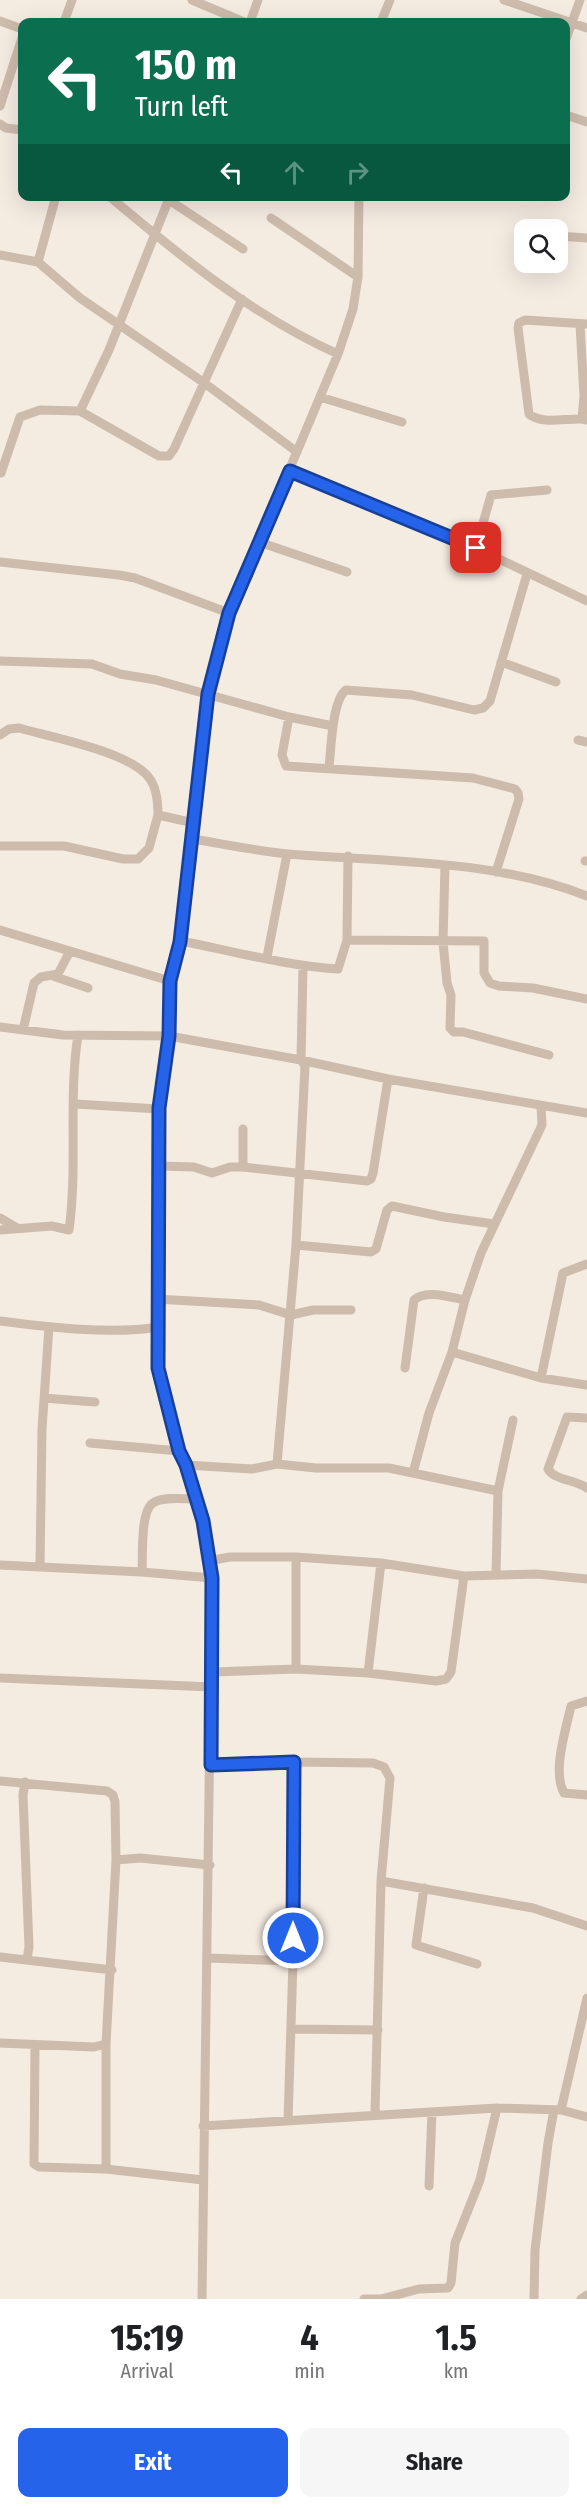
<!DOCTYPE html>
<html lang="en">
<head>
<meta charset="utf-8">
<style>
  :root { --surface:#fff; --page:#f6f6f6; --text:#202124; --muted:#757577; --accent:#2563eb }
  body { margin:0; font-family:"Fira Sans Condensed",sans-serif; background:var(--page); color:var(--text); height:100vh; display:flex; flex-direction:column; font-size:22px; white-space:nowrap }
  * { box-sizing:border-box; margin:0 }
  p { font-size:20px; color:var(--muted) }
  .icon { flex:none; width:33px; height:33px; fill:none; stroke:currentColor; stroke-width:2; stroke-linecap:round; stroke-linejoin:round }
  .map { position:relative; height:2299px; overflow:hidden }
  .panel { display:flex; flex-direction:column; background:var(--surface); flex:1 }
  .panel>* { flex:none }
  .banner { position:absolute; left:18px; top:18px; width:552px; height:183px; border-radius:12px; box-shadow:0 6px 24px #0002; background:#0b6e4f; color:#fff; overflow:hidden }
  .buttons { position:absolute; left:514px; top:219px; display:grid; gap:12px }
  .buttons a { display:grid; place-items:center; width:54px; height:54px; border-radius:12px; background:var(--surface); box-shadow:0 6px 24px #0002; font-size:30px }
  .pin { position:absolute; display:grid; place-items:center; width:51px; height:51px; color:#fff; margin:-26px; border-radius:12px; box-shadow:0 3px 9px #0006 }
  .me { position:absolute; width:66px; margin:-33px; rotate:0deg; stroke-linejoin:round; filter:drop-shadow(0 0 4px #0008) }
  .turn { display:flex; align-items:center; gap:21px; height:126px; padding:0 18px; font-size:27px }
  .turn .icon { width:78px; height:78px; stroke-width:2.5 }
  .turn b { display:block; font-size:42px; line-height:51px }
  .lanes { display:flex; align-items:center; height:57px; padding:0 18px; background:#0003; justify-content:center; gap:30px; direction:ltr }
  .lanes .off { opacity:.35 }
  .eta { display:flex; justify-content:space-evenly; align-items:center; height:102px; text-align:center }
  .eta b { font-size:36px; font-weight:700; line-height:42px }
  .action { display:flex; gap:12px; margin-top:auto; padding:12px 18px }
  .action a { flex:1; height:69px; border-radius:12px; background:var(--accent); color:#fff; font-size:24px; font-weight:700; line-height:69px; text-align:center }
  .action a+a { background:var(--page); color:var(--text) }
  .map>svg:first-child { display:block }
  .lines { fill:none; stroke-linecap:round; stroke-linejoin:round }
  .minor { stroke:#cdbbac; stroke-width:9 }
  .route-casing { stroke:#184099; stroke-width:15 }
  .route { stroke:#2563eb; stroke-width:10 }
</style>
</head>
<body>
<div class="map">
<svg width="587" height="2299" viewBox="0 0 587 2299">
  <rect width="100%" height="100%" fill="#f4ebe1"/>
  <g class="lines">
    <path class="minor" d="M192,0L244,22
      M504,0L587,28
      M0,21L22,29
      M64,22L72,0
      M250,22L258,0
      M381,22L390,0
      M566,39L580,0
      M0,106L22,38
      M566,115L587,122
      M0,124L6,128L22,130
      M109,196C180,256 253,316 338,354
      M169,200L243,249
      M271,218L358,277
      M558,236L587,238
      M0,255L38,262L80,298L203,382L297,452
      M38,262L56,196
      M580,324L584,396L582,419L587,420
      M320,397L402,422
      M80,411L159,456H169L174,449L242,299
      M582,419C565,418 542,425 529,414L518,328L519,323L525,320L587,324
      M290,471L476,548L587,601
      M1,473L20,417L40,410L80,411L109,350L170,196
      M259,542L347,572
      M476,548L491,495L547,490
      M0,562L119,575L135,578L229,613
      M0,661L92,664L120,674L156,680L289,717L333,726
      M501,662L556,682
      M289,717L282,755L286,766L473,778L515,789L518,793L519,799L496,872
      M0,735L9,729L19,728C51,737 132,752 150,779C157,789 158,803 158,815L194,823
      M578,740L587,742
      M329,768C331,750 332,700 346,690L412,695L474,710L483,708L490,701L527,574
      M193,839C224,844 256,851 288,854C388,862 493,859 587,896
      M0,846H64L123,859H138L149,848L158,815
      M585,861H587
      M445,865L443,942L447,983L451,995L450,1028L454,1032H463L549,1055
      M0,930L170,981
      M347,940L484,941V973L490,983L499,986L533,988L587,999
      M181,941C232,951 287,966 338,969L347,940L348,856
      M267,957L287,854
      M53,976L88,988
      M0,1027L63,1035L169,1036L301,1060L388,1079L587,1113
      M23,1030L34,983L41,977L58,974L70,951
      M75,1104L159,1109
      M243,1129V1167
      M158,1166L194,1167L212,1173L230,1167H243L367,1181L371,1179L373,1173L388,1079
      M0,1218L17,1228
      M0,1230L52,1226L69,1230C78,1165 68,1099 78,1035
      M296,1245L371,1252L376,1249L387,1210L392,1206L444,1217L494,1224
      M156,1299L259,1305L291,1315L313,1310H351
      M0,1321C47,1327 112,1335 158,1327
      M452,1352L541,1378L587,1385
      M405,1368L414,1300C426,1289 449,1297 465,1300
      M541,1378L563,1273L587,1264
      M44,1398L95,1402
      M587,1418L567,1417L548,1469C554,1480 576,1480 587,1488
      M90,1443L179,1451
      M277,1464L296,1245L305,1066L301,1060L303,967
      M186,1465L252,1469L277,1464L316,1468H389L498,1491
      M413,1473L429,1413L452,1352L465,1300L481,1253L542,1125L541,1106
      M208,1561L230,1557H296L381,1563L464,1576L537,1574L587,1579
      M0,1565L142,1572L212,1578
      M40,1566L42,1429L49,1327
      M142,1572C143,1557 140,1511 153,1503C163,1496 184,1499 195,1499
      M496,1574L498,1491L513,1420
      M296,1669V1557
      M212,1672L296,1669L368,1673L436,1681L446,1679L451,1672L464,1576
      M368,1673L381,1563
      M0,1678L212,1687
      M587,1701L571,1706C566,1729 552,1771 564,1793L587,1795
      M211,1765L294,1762L373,1763L384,1767L390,1778L381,1881L375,2114
      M0,1781L107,1791L113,1795L115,1802L116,1860L106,2044V2169
      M25,1782L23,1795L29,1947L27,1959
      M116,1860L140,1858L210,1865
      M381,1881L533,1908L587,1926
      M424,1888L416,1945L477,1964
      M0,1957L112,1970
      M208,1958L293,1961
      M291,2029L378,2030
      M0,2043L94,2047L106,2044
      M35,2045L34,2164L39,2167L106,2169L203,2180
      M561,2110L587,1998
      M288,2121L293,1961L294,1762
      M203,2126L497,2108L561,2110L587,2117
      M429,2186L432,2112
      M202,2299L212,1578L203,1521L186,1465L179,1451L158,1368L159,1109L169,1036L170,981L181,941L209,694L229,613L338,354L353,309L358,277L359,196
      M364,2299H381L419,2289L448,2288L451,2283L455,2243L480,2180L497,2108
      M534,2299L535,2250L548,2143L554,2110
      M581,2299L587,2295"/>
  </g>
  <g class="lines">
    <g class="route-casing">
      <path id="route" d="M293,1938L294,1762L211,1765L212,1578L203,1521L186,1465L179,1451L158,1368L159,1108L169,1036L170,981L180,942L208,694L229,613L290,471L476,548"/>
    </g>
    <use href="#route" class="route"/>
  </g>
</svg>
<div class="buttons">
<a><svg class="icon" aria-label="search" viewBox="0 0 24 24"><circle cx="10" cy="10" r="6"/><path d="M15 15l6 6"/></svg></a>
</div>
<div class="pin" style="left:476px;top:548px;background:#d93025"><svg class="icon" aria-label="arrive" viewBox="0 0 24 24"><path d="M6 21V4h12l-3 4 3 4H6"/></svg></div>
<svg class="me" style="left:293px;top:1938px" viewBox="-20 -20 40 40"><circle r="17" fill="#2563eb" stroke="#fff" stroke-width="3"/><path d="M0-11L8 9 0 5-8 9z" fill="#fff"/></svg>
<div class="banner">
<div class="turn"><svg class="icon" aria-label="left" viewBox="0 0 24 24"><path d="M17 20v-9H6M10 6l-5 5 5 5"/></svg><div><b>150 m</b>Turn left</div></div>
<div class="lanes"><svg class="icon" aria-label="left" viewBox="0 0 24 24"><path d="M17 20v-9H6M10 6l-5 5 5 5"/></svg><svg class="icon off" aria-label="ahead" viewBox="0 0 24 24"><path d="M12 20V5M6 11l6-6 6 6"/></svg><svg class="icon off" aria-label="right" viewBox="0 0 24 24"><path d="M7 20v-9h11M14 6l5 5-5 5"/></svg></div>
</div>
</div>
<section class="panel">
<div class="eta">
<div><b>15:19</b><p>Arrival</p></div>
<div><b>4</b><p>min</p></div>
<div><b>1.5</b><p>km</p></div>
</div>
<div class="action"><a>Exit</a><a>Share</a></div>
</section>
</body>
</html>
